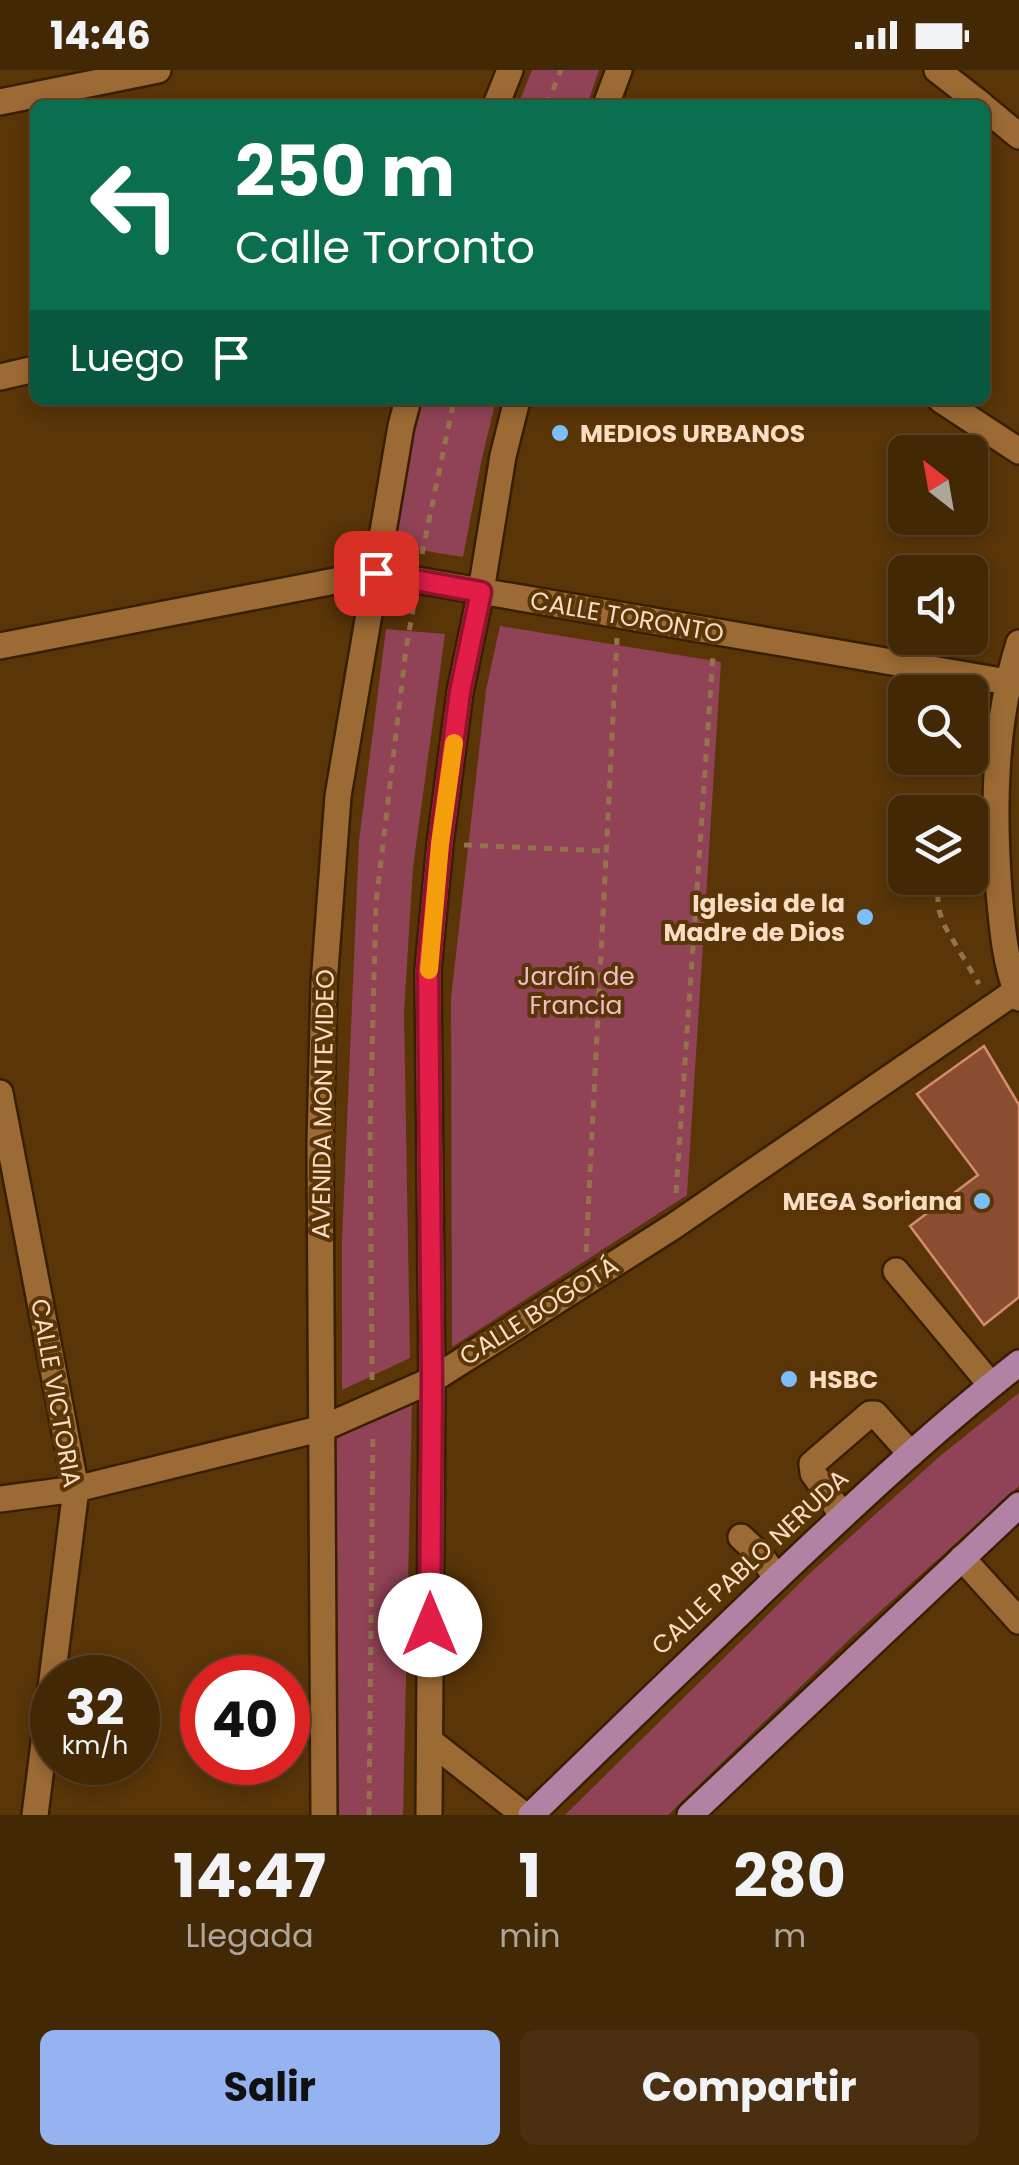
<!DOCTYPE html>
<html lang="es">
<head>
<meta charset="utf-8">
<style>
  :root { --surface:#432806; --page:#4a3010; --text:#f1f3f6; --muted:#afa69b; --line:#5b4428; --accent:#95b2f1 }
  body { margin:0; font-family:Poppins,sans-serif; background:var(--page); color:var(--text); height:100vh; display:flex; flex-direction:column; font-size:38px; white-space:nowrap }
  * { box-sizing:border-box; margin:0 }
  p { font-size:32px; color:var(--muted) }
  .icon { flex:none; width:55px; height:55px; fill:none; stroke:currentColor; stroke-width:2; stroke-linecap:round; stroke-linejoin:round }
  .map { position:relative; height:1745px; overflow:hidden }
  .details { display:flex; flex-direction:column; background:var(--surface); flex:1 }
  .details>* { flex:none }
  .hud { position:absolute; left:30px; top:30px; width:960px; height:305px; border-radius:15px; box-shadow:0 5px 15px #0003,0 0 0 2px var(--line); background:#0b6e4f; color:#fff; overflow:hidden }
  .needle { width:65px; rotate:329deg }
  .tools { position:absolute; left:888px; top:365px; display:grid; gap:20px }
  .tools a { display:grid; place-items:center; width:100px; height:100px; border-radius:15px; background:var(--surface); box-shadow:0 5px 15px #0003,0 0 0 2px var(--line); font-size:50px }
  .speed { position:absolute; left:30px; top:1585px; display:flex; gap:20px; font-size:50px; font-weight:700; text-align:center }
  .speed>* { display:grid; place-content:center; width:130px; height:130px; border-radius:50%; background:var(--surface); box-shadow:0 5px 15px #0003,0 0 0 2px var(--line); line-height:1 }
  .speed small { font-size:25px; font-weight:400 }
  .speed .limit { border:15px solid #d22; background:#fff; color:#111 }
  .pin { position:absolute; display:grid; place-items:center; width:85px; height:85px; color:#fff; margin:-42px; border-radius:20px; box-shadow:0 5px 15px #0006 }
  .me { position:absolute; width:110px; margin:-55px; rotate:0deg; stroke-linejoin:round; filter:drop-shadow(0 0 8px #0008) }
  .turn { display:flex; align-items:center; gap:35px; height:210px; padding:0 40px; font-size:45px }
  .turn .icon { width:130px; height:130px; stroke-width:2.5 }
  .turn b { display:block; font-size:70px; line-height:85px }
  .then { display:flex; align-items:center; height:95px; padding:0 40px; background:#0003; gap:20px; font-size:38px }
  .eta { display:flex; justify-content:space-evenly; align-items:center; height:170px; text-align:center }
  .eta b { font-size:60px; font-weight:700; line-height:70px }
  .button { display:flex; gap:20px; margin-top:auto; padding:20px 40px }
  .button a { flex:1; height:115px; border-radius:15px; background:var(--accent); color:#111; font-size:40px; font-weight:700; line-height:115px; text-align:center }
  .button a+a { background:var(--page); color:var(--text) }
  .status { display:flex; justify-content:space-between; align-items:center; height:70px; padding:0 50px; background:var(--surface); direction:ltr }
  .status svg { height:28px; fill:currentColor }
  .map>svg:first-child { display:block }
  .green { fill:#904356 }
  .building { fill:#8b4d2f; stroke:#d28d6e; stroke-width:2.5 }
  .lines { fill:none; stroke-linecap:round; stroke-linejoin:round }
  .minor-casing { stroke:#381f02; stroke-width:30 }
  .major-casing { stroke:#381f02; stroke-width:30 }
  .path { stroke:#93724c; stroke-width:5; stroke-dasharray:8 8; stroke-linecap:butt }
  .minor { stroke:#9c6a34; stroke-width:25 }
  .major { stroke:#b282a5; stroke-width:25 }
  .route-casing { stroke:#92132f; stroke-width:25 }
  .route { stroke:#e11d48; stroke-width:18 }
  .slow { stroke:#f59e0b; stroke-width:18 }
  .poi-dot { fill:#7bbef8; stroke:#593508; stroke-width:4 }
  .labels { text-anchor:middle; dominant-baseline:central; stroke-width:8; stroke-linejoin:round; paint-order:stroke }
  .poi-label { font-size:25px; font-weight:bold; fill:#f9dcc2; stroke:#593508; text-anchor:start }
  .street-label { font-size:25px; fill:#f9dcc2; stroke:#593508 }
  .park-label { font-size:25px; fill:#f1bdc7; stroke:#593508 }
</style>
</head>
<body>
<div class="status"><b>14:46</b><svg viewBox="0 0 49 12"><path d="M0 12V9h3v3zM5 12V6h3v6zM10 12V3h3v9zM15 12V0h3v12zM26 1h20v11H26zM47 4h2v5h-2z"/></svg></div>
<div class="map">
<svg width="1019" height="1745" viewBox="0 0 1019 1745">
  <rect width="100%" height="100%" fill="#593508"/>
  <path class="green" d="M532,0H599L587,35H518Z
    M423,330H496L482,388L463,487L389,475L409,378Z
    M500,556L721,592L687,1125L452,1277L451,928L486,620Z
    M386,559L445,564L413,797L404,942L410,1288L342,1320V1170L359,771Z
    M1019,1323V1416L854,1565L668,1745H565L808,1505L940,1386Z
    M412,1329L403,1745H339L328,1370Z"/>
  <path class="building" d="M984,976L1019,1035V1227L984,1255L910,1156L978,1105L917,1024Z"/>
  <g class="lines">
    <g class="minor-casing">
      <path id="minor" d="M937,0L982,35
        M0,32L158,0
        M496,35L510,0
        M606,35L619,0
        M985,38L1019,66
        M0,307L35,299
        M941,330L1019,381
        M1019,573C994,653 993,738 999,821C1002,856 1005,895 1019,928
        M0,576L376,503L1019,614
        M0,1023L76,1419L35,1745
        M896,1201L991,1315
        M0,1429L76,1419L323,1358L432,1310L674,1156L1019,919
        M842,1445L813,1403L812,1394L870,1344H875L911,1384
        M741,1467L760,1485L777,1508
        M962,1488L1019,1551
        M430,1671L524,1745
        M324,1745L320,1073L324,914L338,726L401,356L408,330
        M429,1745L432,1310L428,900L440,774L460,622L481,521L503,386L517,330"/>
    </g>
    <g class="major-casing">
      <path id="major" d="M531,1745C613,1665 696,1585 779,1506C857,1432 935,1359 1019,1293
        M690,1745L1019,1435"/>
    </g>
    <path class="path" d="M547,35L561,0
      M422,484L454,330
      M464,775L606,781
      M936,808L939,840L944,855L979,914
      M676,1123L713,585
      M586,1182L617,568
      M372,1310L370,1059L376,833L406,579L414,534
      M369,1745L373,1361"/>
    <use href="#minor" class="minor"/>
    <use href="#major" class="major"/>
  </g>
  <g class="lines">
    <g class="route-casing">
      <path id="route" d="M376,503L481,522L460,622L440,774L428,900L432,1310L430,1555"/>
    </g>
    <use href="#route" class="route"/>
    <path class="slow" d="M429,900L440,774L454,673"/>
  </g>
  <g class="poi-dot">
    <circle cx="560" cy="363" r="10"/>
    <circle cx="865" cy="847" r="10"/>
    <circle cx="982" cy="1131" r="10"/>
    <circle cx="789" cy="1309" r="10"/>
  </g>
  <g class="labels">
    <g class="poi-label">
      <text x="580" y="363">MEDIOS URBANOS</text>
      <text x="845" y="833" text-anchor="end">Iglesia de la<tspan x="845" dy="29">Madre de Dios</tspan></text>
      <text x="962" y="1131" text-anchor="end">MEGA Soriana</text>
      <text x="809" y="1309">HSBC</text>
    </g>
    <g class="street-label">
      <text transform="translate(627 547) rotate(10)">CALLE TORONTO</text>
      <text transform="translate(323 1034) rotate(-89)">AVENIDA MONTEVIDEO</text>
      <text transform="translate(539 1241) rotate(-32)">CALLE BOGOTÁ</text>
      <text transform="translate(56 1323) rotate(80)">CALLE VICTORIA</text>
      <text transform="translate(750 1492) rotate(-43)">CALLE PABLO NERUDA</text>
    </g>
    <g class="park-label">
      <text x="576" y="906">Jardín de<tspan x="576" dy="29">Francia</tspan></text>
    </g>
  </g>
</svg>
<div class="tools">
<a><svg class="needle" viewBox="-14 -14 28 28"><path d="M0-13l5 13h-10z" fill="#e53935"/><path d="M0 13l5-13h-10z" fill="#afa69b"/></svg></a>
<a><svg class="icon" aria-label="sound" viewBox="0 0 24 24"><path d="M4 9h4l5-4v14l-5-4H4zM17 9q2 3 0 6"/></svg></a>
<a><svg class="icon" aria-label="search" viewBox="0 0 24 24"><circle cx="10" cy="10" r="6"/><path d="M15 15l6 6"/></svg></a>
<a><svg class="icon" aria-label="layers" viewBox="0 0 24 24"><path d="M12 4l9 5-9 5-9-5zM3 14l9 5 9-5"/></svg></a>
</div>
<div class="speed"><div>32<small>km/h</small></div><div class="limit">40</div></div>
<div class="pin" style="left:376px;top:503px;background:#d93025"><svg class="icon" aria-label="arrive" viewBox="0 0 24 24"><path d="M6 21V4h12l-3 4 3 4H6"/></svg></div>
<svg class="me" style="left:430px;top:1555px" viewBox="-20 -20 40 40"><circle r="19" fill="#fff"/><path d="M0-13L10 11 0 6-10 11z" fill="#e11d48"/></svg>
<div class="hud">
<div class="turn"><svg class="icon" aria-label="left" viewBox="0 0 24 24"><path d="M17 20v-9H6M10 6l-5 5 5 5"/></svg><div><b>250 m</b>Calle Toronto</div></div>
<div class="then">Luego<svg class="icon" aria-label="arrive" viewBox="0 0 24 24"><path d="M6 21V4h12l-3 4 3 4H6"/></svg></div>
</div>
</div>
<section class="details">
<div class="eta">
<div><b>14:47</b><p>Llegada</p></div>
<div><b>1</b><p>min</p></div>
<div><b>280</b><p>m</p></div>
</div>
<div class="button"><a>Salir</a><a>Compartir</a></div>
</section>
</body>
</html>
